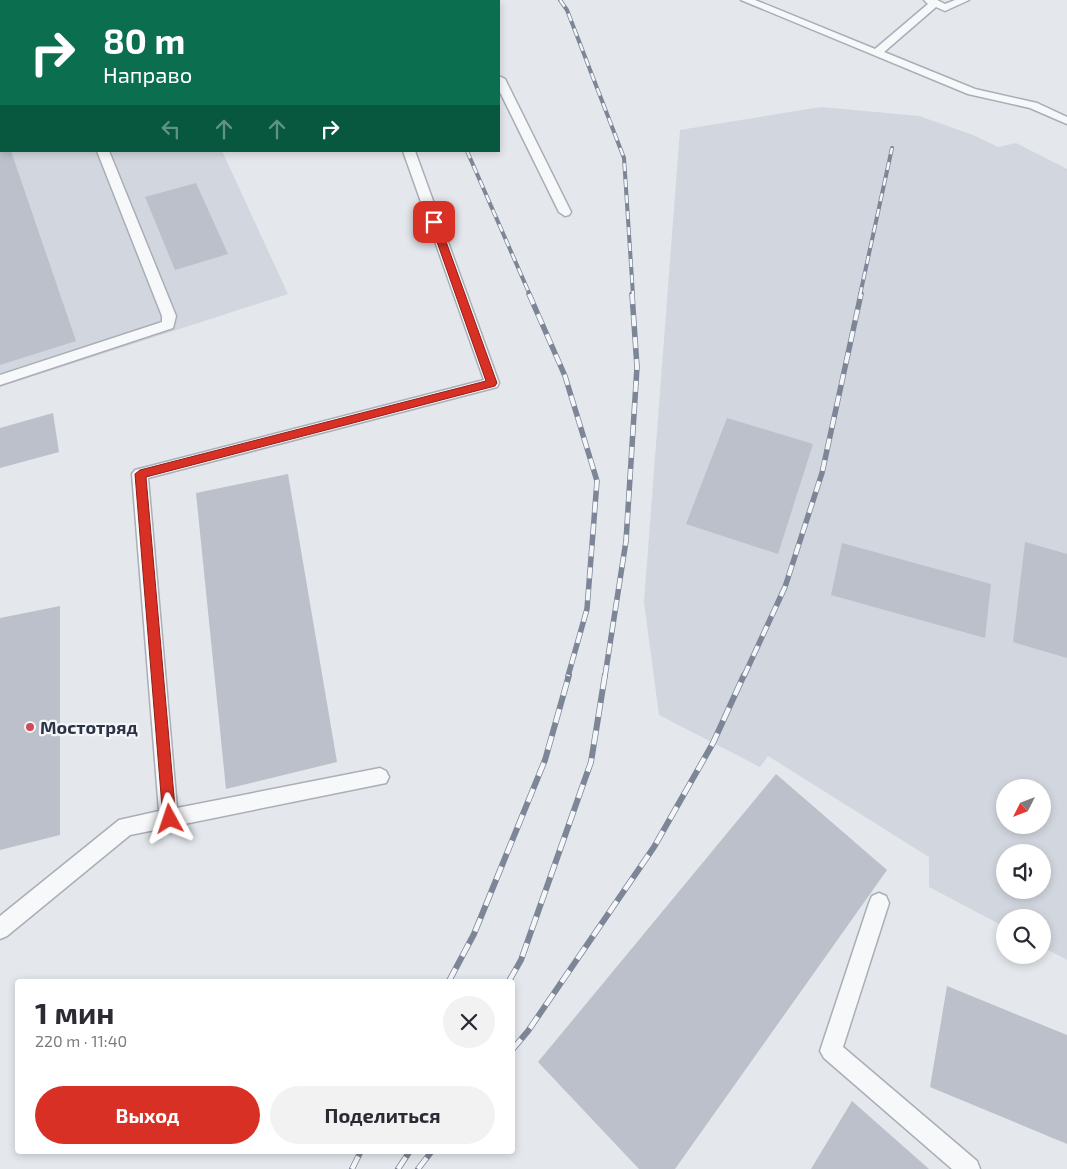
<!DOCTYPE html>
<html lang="ru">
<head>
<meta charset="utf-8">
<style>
  :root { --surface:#fff; --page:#f2f2f3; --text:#2b2b33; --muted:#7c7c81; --accent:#d93025 }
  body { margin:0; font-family:"Exo 2",sans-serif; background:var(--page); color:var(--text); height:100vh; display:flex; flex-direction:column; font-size:19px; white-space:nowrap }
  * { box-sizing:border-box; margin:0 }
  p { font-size:16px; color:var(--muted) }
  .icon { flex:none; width:28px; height:28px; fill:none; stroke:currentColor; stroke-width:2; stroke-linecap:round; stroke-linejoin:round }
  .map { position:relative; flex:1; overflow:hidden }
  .sheet { position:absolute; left:15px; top:979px; width:500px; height:175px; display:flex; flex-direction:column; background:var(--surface); border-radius:5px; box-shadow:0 2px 8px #0003 }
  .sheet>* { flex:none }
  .hud { position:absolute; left:0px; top:0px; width:500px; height:152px; box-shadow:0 2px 8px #0003; background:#0b6e4f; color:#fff; overflow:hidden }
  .needle { width:32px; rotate:228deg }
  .tools { position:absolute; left:996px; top:779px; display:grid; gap:10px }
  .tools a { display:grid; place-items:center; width:55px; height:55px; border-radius:50%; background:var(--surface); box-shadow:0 2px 8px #0003; font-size:25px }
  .pin { position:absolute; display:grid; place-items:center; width:42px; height:42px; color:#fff; margin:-21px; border-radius:10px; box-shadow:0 2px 8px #0006 }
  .me { position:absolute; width:55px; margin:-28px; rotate:355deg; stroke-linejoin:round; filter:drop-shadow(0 0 4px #0008) }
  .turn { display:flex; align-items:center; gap:18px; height:105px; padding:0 20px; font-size:22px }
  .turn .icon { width:65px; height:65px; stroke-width:2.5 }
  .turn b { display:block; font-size:35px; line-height:42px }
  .lanes { display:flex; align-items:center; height:48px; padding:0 20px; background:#0003; justify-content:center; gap:25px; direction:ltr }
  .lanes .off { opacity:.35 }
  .round { display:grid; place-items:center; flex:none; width:52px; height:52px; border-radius:26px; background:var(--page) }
  .summary { display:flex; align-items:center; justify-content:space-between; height:85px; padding:0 20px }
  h1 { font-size:30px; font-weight:700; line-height:38px }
  .cta { display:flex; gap:10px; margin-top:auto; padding:10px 20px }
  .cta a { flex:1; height:58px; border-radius:30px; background:var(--accent); color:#fff; font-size:20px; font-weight:700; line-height:58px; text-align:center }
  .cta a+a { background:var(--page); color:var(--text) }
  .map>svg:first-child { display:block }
  .built { fill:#d2d6de; fill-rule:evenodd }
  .building { fill:#bbc0ca }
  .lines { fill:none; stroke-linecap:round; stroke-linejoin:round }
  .service-casing { stroke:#a9aeb7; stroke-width:3 }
  .service { fill:#f7f8fa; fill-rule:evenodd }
  .rail-far2-casing { stroke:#7d8696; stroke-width:4 }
  .rail-far1-casing { stroke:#7d8696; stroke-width:5.5 }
  .rail-casing { stroke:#7d8696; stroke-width:6 }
  .rail-far2 { stroke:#f4f6f9; stroke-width:2.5; stroke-dasharray:8; stroke-linecap:butt }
  .rail-far1 { stroke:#f4f6f9; stroke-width:4; stroke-dasharray:11; stroke-linecap:butt }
  .rail { stroke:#f4f6f9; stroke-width:4.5; stroke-dasharray:14; stroke-linecap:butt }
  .route { fill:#d93025; stroke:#8d1f18 }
  .poi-dot { fill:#d1495b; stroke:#f4f6f9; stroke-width:2 }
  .labels { text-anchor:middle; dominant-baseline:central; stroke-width:4.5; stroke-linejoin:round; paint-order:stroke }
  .poi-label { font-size:18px; font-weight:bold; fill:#2b3445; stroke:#f4f6f9; text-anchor:start }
</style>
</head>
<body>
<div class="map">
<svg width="1067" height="1169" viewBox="0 0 1067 1169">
  <rect width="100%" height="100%" fill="#e4e7ec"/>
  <path class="built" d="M0,0L133,1H1V151H222L288,294L0,387Z
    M821,107L919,116L973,135L998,147L1016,143L1067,169V960L1043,947L1042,918H1005V927L929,887V857L768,756L760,767L659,715L644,602L680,130ZM1005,788H1042V825H1005ZM1005,852H1042V890H1005Z"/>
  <path class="building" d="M0,151H11L76,341L0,365Z
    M196,183L228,254L175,270L145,197Z
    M53,413L59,452L0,468V428Z
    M727,418L813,444L778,554L686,524Z
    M288,474L337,762L226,789L196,493Z
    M1025,542L1067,554V658L1013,642Z
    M842,543L991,584L985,638L831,595Z
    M60,606V835L0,850V618Z
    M776,774L887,870L675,1169H639L538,1062Z
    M947,986L1067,1035V1144L930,1087Z
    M852,1101L929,1169H811Z"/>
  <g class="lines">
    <g class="service-casing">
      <path id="service" d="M164,0H174L175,1H165Z
        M741,0H755L875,49L928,4L924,0H937L945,4L955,0H969L945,11L936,7L884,52L975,89L1037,103L1067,117V124L1030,108L968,94Z
        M0,9H1V15H0Z
        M499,76L505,79L571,212L569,215L565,216L559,212L499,90Z
        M97,151H109L176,316L173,328L0,385V375L162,322V316Z
        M403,151H415L499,383L497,387L148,478L177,808L380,768L386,771L389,777L386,783L130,835L7,936L0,939V916L119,820L159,811L132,474L135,470L484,380Z
        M879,893L886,896L889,903L843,1047L977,1161L980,1169H952L824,1058L820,1051L869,903L872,896Z"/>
    </g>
    <use href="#service" class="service"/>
    <g class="rail-far2-casing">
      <path id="rail-far2" d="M560,0L567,10L624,158L633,295
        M467,151L530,295
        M860,295L892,148"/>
    </g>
    <g class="rail-far1-casing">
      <path id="rail-far1" d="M529,294L565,376L597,481L587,609L568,676
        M605,676L626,541L637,367L632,294
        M744,676L785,587L822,473L861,294"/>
    </g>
    <g class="rail-casing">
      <path id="rail" d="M449,981L474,934L545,760L569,675
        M509,981L521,960L591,762L605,675
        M512,1050L528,1031L654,847L713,743L744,675
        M352,1169L361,1151
        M398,1169L410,1151
        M418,1169L432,1151"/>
    </g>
    <use href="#rail-far2" class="rail-far2"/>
    <use href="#rail-far1" class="rail-far1"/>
    <use href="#rail" class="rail"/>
  </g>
  <path class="route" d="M431,220H437L439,222L497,383L495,386L146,477L176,819L174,824L170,825L165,824L163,819L135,474L140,470L486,381L430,222Z"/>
  <circle class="poi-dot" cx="30" cy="727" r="5"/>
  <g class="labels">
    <g class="poi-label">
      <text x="40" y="727">Мостотряд</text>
    </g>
  </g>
</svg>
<div class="tools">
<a><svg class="needle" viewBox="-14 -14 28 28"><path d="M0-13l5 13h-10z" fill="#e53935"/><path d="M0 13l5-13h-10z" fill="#7c7c81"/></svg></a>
<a><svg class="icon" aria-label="sound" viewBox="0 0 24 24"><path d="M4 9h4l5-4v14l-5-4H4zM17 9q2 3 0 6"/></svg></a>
<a><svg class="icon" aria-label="search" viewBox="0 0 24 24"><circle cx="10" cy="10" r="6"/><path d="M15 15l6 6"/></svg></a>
</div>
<div class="pin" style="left:434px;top:222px;background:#d93025"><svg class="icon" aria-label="arrive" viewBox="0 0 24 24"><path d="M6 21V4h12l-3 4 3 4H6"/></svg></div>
<svg class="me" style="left:170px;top:819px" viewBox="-20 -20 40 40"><path d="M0-17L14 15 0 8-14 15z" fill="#d93025" stroke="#fff" stroke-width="4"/></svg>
<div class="hud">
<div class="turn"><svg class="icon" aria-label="right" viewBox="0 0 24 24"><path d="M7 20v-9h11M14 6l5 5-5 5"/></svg><div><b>80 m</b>Направо</div></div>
<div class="lanes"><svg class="icon off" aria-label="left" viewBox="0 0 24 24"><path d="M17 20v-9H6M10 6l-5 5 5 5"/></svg><svg class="icon off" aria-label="ahead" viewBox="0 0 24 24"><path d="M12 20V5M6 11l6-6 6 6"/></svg><svg class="icon off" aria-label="ahead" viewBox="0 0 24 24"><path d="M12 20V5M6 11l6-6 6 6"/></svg><svg class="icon" aria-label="right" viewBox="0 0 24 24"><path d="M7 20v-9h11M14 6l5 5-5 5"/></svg></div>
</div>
<section class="sheet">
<div class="summary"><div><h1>1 мин</h1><p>220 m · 11:40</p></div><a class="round"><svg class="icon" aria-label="close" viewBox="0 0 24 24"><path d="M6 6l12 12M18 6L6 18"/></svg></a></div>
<div class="cta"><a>Выход</a><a>Поделиться</a></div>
</section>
</div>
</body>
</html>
